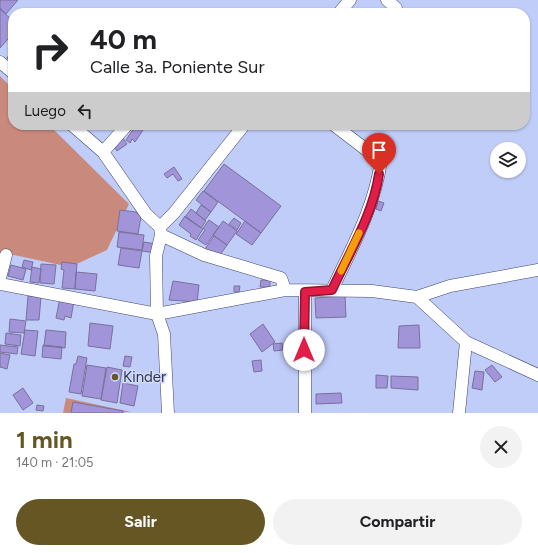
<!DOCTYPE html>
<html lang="es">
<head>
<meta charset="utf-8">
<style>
  :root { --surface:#fff; --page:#f2f2f2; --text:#202124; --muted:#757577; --accent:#655623 }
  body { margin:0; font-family:Figtree,sans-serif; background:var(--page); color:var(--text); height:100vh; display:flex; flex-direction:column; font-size:15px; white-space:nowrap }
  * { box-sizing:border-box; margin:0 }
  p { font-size:13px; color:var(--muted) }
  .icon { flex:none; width:22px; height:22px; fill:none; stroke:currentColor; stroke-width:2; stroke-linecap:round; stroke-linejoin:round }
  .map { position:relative; height:413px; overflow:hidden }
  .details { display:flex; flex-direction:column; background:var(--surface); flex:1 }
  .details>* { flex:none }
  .banner { position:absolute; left:8px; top:8px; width:522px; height:122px; border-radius:16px; box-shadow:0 1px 3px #0004; background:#fff; color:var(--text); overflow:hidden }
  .fabs { position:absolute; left:490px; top:142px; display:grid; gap:8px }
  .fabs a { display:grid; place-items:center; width:36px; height:36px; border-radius:50%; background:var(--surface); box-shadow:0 1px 3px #0004; font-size:20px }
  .pin { position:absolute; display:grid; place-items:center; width:34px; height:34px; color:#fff; margin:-41px -17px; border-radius:50% 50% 50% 0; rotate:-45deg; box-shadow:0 0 4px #0007 }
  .pin .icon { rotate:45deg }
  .me { position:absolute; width:44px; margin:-22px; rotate:0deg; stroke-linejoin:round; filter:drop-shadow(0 0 3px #0008) }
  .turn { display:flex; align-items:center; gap:14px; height:84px; padding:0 16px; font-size:18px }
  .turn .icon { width:52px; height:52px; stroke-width:2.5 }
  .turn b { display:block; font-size:28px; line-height:34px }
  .then { display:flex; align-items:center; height:38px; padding:0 16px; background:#0003; gap:8px; font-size:15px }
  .round { display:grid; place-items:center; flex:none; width:42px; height:42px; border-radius:21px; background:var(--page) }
  .overview { display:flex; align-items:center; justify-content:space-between; height:68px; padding:0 16px }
  h1 { font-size:24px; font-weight:700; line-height:30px; color:var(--accent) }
  .cta { display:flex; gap:8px; margin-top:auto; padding:8px 16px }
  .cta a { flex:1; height:46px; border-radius:24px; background:var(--accent); color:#fff; font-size:16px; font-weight:700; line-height:46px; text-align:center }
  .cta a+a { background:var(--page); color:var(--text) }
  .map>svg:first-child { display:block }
  .green { fill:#c98a7d }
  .building { fill:#a194d9; stroke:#78719a }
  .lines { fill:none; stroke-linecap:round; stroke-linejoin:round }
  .minor-casing { stroke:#3e476c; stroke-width:13 }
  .minor { stroke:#fff; stroke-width:12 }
  .route-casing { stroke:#92132f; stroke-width:10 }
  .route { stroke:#e11d48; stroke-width:7 }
  .slow { stroke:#f59e0b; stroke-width:7 }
  .poi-dot { fill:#655623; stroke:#d0dafe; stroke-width:1.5 }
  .labels { text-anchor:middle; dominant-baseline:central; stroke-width:3; stroke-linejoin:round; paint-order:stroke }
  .poi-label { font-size:15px; fill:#333849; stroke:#d0dafe; text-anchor:start }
</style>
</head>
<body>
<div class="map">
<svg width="538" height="413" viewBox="0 0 538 413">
  <rect width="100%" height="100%" fill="#c0cdf9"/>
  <path class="green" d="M0,76L13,89V125H49L129,204L107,250L70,267L0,252Z
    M66,398L131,412L63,413Z"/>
  <path class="building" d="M0,0H18L6,14L0,8Z
    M0,9L13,21V41L12,43L8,39L0,48Z
    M13,50V63L7,58Z
    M136,125L143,130L135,142L132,139L130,143L126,140Z
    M283,125H294L289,130Z
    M123,138L127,144L117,151L113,145Z
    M224,164L281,206L261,233L204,191Z
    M174,167L182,179L178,181L173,174L167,178L164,174Z
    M203,191L218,202L211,212L196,200Z
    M378,201L384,203L381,211L376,209Z
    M201,205L211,212L205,220L196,213Z
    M191,209L206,221L201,228L185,217Z
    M120,210L136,212L141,217L138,234L117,231Z
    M185,216L203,229L196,240L190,236L191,234L179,225Z
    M234,218L241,223L237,230L229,224Z
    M209,220L219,227L206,245L198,240L205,230L203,228Z
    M223,221L237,231L227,245L213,235Z
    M245,221L261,233L252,245L236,234Z
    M119,232L144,235L142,250L117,247Z
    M214,236L227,245L218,258L203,252Z
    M144,242L156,244L155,253L142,251Z
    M121,248L142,251L139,268L118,265Z
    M24,260L33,262L31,270L22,267Z
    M62,262L77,264L75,289L62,288L64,270L61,269Z
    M41,264L56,265L54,284L40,283Z
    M11,265L26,269L23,280L8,276Z
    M32,267L41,269L39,283L30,282Z
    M76,272L97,274L95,291L75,289Z
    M261,280H270V287H260Z
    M173,281L199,285L197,302L169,300Z
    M234,286H240L239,292H234Z
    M28,296L41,297L39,320H26Z
    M345,296L346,317L316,318L315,298Z
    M60,298L74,301L71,318L65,316L64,320L56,318Z
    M10,319L26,321L24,333L9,332Z
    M90,323L113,326L110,349L88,346Z
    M263,324L275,342L262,352L250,334Z
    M419,325L420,348H398L399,326Z
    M25,330L38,331L35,356L21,354Z
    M46,330L66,332L65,348L44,346Z
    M6,333L21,335L20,346L5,344Z
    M282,343L283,350L274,351L273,344Z
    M0,345L18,347L17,354L0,352Z
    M43,345L62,347L61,359L42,357Z
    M0,353L10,355L7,369L0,367Z
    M78,356L87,358L81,394L69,392L74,364H76Z
    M125,356L132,357L130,367L123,366Z
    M261,360L262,371L254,372L252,361Z
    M87,365L106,368L101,399L82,396Z
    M492,365L502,377L495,382L485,370Z
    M107,367L122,370L117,403L101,400Z
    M475,371L484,372L482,390L472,388Z
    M376,375L388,376L387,388H376Z
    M391,376L418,377V390L391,388Z
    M123,383L138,386L134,406L120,403Z
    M23,388L33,403L23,410L13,395Z
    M341,393L342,403L316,404V394Z
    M73,402L123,411V413H71Z
    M37,405L44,406L43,411L36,410Z"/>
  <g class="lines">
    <g class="minor-casing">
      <path id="minor" d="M387,0L396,8
        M339,13L350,0
        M0,62L13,73
        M72,125L103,152L146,214L160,227L161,235L156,256L157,314L164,334L168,413
        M103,152L127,125
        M160,227L174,213L244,125
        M161,235L204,255L281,278L285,290
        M0,278L6,255
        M0,284L157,314L285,290L372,291L417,297L466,342L538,375
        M332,290C352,247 374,209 381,161L334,125
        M305,292V413
        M417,297L450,286L538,270
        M459,413L466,342"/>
    </g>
    <use href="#minor" class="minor"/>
  </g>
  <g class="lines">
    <g class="route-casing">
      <path id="route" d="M304,350L305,292L332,290C349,253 373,215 379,174"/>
    </g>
    <use href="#route" class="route"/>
    <path class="slow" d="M341,271L359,233"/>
  </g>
  <circle class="poi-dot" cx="115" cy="377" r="4"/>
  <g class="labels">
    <g class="poi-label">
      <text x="123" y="377">Kinder</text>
    </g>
  </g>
</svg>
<div class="fabs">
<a><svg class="icon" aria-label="layers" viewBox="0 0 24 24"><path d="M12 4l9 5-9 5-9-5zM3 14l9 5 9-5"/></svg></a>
</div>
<div class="pin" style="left:379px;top:174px;background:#d93025"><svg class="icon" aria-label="arrive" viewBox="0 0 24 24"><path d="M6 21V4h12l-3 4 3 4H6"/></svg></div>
<svg class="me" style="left:304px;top:350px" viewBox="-20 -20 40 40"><circle r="19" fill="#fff"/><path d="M0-13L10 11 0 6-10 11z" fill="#e11d48"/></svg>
<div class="banner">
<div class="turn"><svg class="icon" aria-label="right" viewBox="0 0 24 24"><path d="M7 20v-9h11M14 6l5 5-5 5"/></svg><div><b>40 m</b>Calle 3a. Poniente Sur</div></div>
<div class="then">Luego<svg class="icon" aria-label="left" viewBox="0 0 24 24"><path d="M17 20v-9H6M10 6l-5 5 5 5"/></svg></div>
</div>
</div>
<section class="details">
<div class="overview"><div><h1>1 min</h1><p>140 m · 21:05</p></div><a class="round"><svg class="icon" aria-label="close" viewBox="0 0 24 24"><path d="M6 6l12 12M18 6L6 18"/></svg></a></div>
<div class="cta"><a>Salir</a><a>Compartir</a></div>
</section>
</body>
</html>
